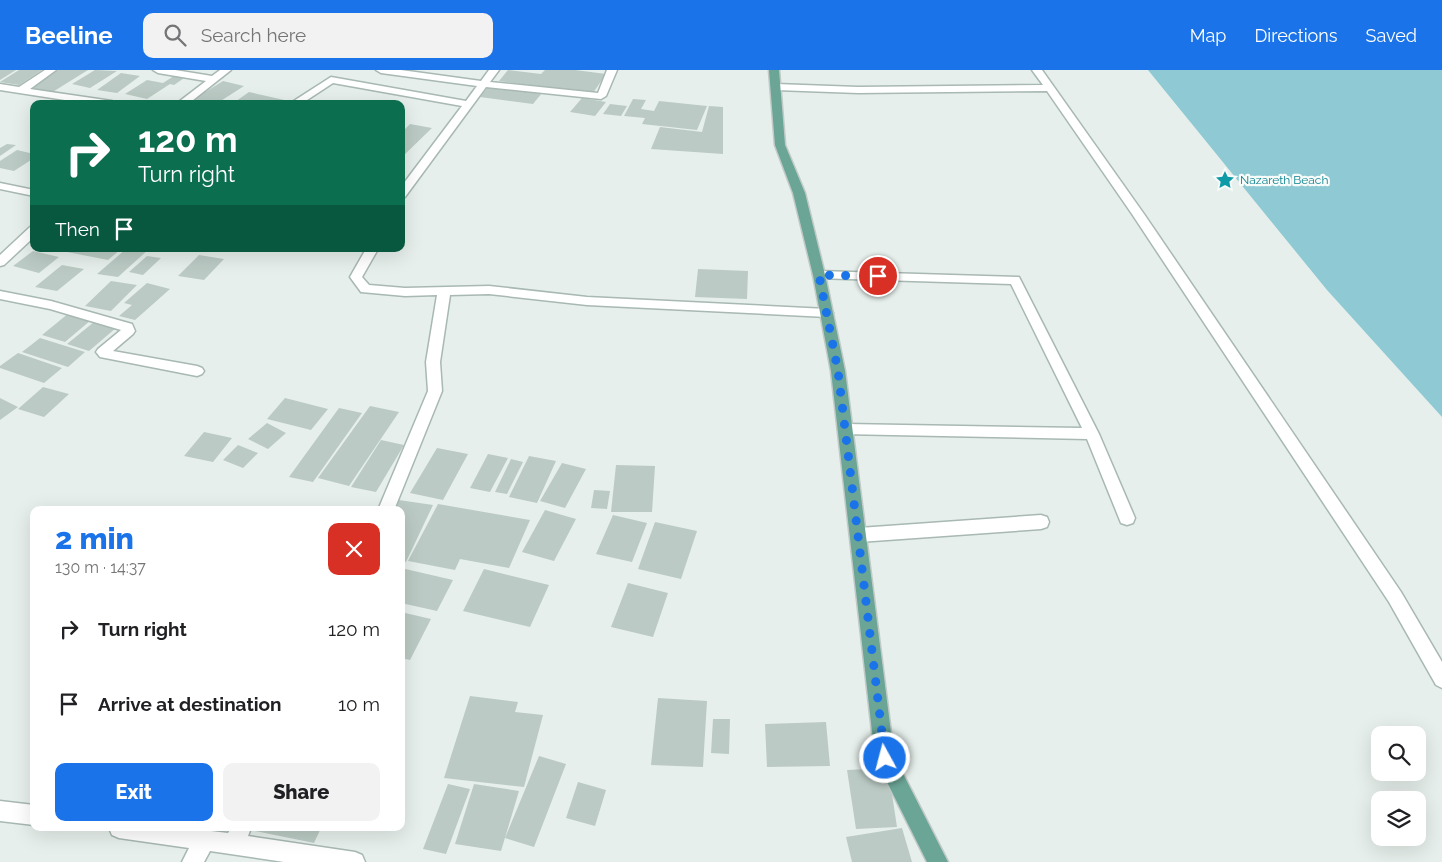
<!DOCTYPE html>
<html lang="en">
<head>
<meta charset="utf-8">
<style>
  :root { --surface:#fff; --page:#f2f2f2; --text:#202124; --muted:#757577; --accent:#1a73e8 }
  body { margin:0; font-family:Raleway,sans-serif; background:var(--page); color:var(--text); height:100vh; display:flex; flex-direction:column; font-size:19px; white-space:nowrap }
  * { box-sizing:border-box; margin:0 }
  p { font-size:16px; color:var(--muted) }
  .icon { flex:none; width:28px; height:28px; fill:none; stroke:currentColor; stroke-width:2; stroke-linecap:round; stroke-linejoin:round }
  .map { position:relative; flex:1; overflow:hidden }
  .drawer { position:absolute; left:30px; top:436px; width:375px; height:325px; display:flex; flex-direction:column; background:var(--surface); border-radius:10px; box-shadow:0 5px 20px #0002 }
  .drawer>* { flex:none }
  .hud { position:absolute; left:30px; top:30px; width:375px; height:152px; border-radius:10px; box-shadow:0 5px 20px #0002; background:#0b6e4f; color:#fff; overflow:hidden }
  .tools { position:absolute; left:1371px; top:656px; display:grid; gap:10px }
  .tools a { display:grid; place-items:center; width:55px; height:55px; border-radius:10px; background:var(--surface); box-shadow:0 5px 20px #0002; font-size:25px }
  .pin { position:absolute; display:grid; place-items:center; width:42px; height:42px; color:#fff; margin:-21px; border:2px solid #fff; border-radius:50%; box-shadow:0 1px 5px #0007 }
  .me { position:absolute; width:55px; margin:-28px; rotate:353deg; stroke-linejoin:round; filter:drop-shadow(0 0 4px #0008) }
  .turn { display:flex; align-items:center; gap:18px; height:105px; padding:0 25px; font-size:22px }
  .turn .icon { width:65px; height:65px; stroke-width:2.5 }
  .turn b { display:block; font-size:35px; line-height:42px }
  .then { display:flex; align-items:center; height:48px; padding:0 25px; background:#0003; gap:10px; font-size:19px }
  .round { display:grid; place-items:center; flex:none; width:52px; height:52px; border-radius:10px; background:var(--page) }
  .summary { display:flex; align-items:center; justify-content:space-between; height:85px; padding:0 25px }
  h1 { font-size:30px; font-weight:800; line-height:38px; color:var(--accent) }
  .action { display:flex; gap:10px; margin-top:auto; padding:10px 25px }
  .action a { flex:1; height:58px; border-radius:10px; background:var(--accent); color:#fff; font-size:20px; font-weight:800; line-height:58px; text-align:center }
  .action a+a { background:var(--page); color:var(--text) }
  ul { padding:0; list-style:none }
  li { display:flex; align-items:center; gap:15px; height:75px; padding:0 25px }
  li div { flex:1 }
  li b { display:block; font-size:19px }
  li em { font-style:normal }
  header { display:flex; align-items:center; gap:30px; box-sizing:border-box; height:70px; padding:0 25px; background:var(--accent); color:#fff }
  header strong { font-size:24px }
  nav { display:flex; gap:28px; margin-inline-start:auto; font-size:18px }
  .search { width:350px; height:45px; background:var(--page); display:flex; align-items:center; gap:12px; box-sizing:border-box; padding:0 18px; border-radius:10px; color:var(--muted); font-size:19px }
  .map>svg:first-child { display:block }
  .water { fill:#8ec9d4 }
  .building { fill:#bbcac4 }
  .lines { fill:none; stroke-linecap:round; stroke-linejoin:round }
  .minor-casing { stroke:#a8b8b2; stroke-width:3 }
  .major-casing { stroke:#c2cac8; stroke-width:3 }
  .minor { fill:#fff; fill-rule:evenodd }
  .major { fill:#6aa596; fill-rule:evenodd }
  .route { stroke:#1a73e8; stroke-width:9; stroke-dasharray:0 16.2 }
  .labels { text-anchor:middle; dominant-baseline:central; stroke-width:4.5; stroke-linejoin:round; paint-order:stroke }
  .far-culture-label { font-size:12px; fill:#0d838f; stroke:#f7fbf9; text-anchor:start }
</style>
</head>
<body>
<header>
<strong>Beeline</strong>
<div class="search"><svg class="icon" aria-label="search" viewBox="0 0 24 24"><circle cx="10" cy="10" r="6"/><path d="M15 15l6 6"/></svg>Search here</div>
<nav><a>Map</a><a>Directions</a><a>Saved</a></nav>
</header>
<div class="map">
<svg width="1442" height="792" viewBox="0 0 1442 792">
  <rect width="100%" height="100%" fill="#e6efeb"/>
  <path class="water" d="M1148,0H1442V347L1327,220Z"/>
  <path class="building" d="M0,0H16L0,10Z
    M19,0H42L19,15L0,12Z
    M58,0H88L51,23L28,18Z
    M95,0L117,1L90,18L72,14Z
    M508,0L541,4L545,0H575L606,4L593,23L499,11Z
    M121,3L140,6L117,23L97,20Z
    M177,4L187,6L174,15L170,14L147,29L125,24L147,10L163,13Z
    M223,11L244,16L216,34H186Z
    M489,16L542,23L533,34L480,27Z
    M249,22L289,31L285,34H232Z
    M582,28L606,32L595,46L570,42Z
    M633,29L646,30L641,39L654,41L659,31L707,36L697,60L642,54L645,48L624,46Z
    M610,34L627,36L621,46L603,44Z
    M709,36L723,37V84L651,79L660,57L702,62Z
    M410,54L432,58L401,88V63Z
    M7,74L16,75L0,86V78Z
    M17,80L34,84V88L14,101L0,98V91Z
    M71,179H121L108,190L67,182Z
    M126,179H149L118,207L97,204Z
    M33,181L59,187L39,203L13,196Z
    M199,185L224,189L204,210L178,206Z
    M147,186L161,188L143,205L129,202Z
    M62,195L84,199L57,221L35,217Z
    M698,199L748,201L747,229L695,227Z
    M111,211L137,215L111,241L85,236Z
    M147,213L170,219L135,250L119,246L132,235L124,233Z
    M69,243L91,250L65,272L42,265Z
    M94,252L116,258L89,281L67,274Z
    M40,268L85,282L68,297L22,282Z
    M18,283L62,298L44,313L0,298V296Z
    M43,317L69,324L44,347L18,339Z
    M0,328L18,337L0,350Z
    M285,328L328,339L311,360L267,349Z
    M370,336L399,342L349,416L318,408Z
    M339,338L362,343L313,412L289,407Z
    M267,353L286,363L268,379L248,369Z
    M204,362L232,368L213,392L184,386Z
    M381,370L404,375L376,422L351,417Z
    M238,375L258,383L243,398L223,390Z
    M437,378L468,384L443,430L410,423Z
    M488,384L508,388L490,422L470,418Z
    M529,386L556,391L537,433L509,427Z
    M511,389L523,392L507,424L495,422Z
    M562,393L586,399L565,438L540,431Z
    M616,395L655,396L652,442H611Z
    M594,420L610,421L607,439L591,438Z
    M399,430L433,435L406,492L401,491V440H394Z
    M438,434L530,450L509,498L460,489L455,500L408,491Z
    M545,440L576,449L554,491L522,482Z
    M613,445L647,453L632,492L596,484Z
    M655,452L697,461L681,509L638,499Z
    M401,498L453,510L437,541L401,533Z
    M484,499L549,515L530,557L463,541Z
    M628,513L668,523L653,567L611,557Z
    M401,542L431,549L410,590L401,588Z
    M470,626L518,632L515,642L543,645L524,717L444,708Z
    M658,628L707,631L703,697L651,695Z
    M713,649H730L729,684L711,683Z
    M826,652L830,696L767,697L765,654Z
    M539,686L566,694L534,777L505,768Z
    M888,698L897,757L856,759L847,700Z
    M578,712L606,720L595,756L566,748Z
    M448,714L470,719L446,784L423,779Z
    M474,714L519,721L501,781L455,774Z
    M251,758H321L314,773L250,760Z
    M902,758L912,792H852L846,767Z"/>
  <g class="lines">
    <g class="minor-casing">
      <path id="minor" d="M45,0H56L30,19L112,31L117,34H91L0,20V14L19,17Z
        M153,0H175L212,6L220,0H231L188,34H176L206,11L158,3Z
        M376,0H401L481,11L489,0H499L490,12L598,23L607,0H617L606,26L601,29L486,17L405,127L401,128V117L462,36L333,13L301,34H289L331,7L466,31L477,16L381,3Z
        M1032,0H1042L1144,144L1401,522L1442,592V618L1436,615L1389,532L1132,144L1047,21L858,23L776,20L771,17L776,14L858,17L1043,15Z
        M0,113L34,120V126L0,119Z
        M30,157H34V167L4,195L0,196V185Z
        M366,179H378L362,207L369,215L405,218L489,216L587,227L827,239L833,243L827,247L587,235L489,224L450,225L440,292L442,321L394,440H378L428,321L426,292L437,225L405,226L361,222L350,207Z
        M819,201L1019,207L1099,364L1135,448L1133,453L1127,455L1121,453L1087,369L841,364L839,360L841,356L846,354L1082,358L1011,214L815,208L813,205L815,202Z
        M0,221L51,231L132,254L135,261L133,264L113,281L197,296L202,298L204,301L202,304L197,306L100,287L96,282L98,279L121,260L50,239L0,229Z
        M1041,445L1047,447L1049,452L1047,457L1041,459L859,472L853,470L851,465L853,460L859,458Z
        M0,731L34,735V755L0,751Z
        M109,758H186L228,763L231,758H251L248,766L355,782L362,785L365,792H284L210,781L204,792H182L189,778L119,768L112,765Z"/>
    </g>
    <g class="major-casing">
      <path id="major" d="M769,0H779L785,75L805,123L825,205L845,301L894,686L948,792H927L875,688L831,301L813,205L793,123L775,75Z"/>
    </g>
    <use href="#minor" class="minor"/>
    <use href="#major" class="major"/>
  </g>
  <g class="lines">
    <path class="route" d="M878,206L819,205L838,301L885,688"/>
  </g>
  <defs>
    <g id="sight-bare" transform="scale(1.5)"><path d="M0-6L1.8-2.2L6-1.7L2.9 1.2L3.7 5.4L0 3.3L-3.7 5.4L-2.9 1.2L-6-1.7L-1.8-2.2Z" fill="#0f9aa8" stroke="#f7fbf9" stroke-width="2.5" paint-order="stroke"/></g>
  </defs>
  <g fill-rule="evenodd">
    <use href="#sight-bare" x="1225" y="110"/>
  </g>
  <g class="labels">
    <g class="far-culture-label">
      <text x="1240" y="110">Nazareth Beach</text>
    </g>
  </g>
</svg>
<div class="tools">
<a><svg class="icon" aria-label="search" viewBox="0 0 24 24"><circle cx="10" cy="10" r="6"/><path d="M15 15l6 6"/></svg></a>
<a><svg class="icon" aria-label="layers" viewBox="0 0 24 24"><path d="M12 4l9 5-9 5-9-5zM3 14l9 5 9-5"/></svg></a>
</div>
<div class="pin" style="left:878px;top:206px;background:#d93025"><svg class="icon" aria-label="arrive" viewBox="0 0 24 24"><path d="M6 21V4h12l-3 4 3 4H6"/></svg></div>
<svg class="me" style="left:885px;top:688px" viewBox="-20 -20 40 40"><circle r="17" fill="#1a73e8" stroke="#fff" stroke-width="3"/><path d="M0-11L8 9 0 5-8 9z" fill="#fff"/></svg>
<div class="hud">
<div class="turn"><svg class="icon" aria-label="right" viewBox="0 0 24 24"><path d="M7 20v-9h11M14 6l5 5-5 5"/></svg><div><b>120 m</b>Turn right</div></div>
<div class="then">Then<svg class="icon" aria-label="arrive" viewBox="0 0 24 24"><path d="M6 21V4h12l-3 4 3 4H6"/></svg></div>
</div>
<section class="drawer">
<div class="summary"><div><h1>2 min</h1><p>130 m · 14:37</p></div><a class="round" style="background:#d93025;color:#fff"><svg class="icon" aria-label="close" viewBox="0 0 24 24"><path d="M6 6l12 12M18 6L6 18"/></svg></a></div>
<ul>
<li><svg class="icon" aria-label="right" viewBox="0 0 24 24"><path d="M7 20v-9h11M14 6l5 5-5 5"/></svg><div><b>Turn right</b></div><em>120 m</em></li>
<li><svg class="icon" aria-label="arrive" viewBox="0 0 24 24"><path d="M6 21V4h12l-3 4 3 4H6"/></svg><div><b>Arrive at destination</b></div><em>10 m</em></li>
</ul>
<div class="action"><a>Exit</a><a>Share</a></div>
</section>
</div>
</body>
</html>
